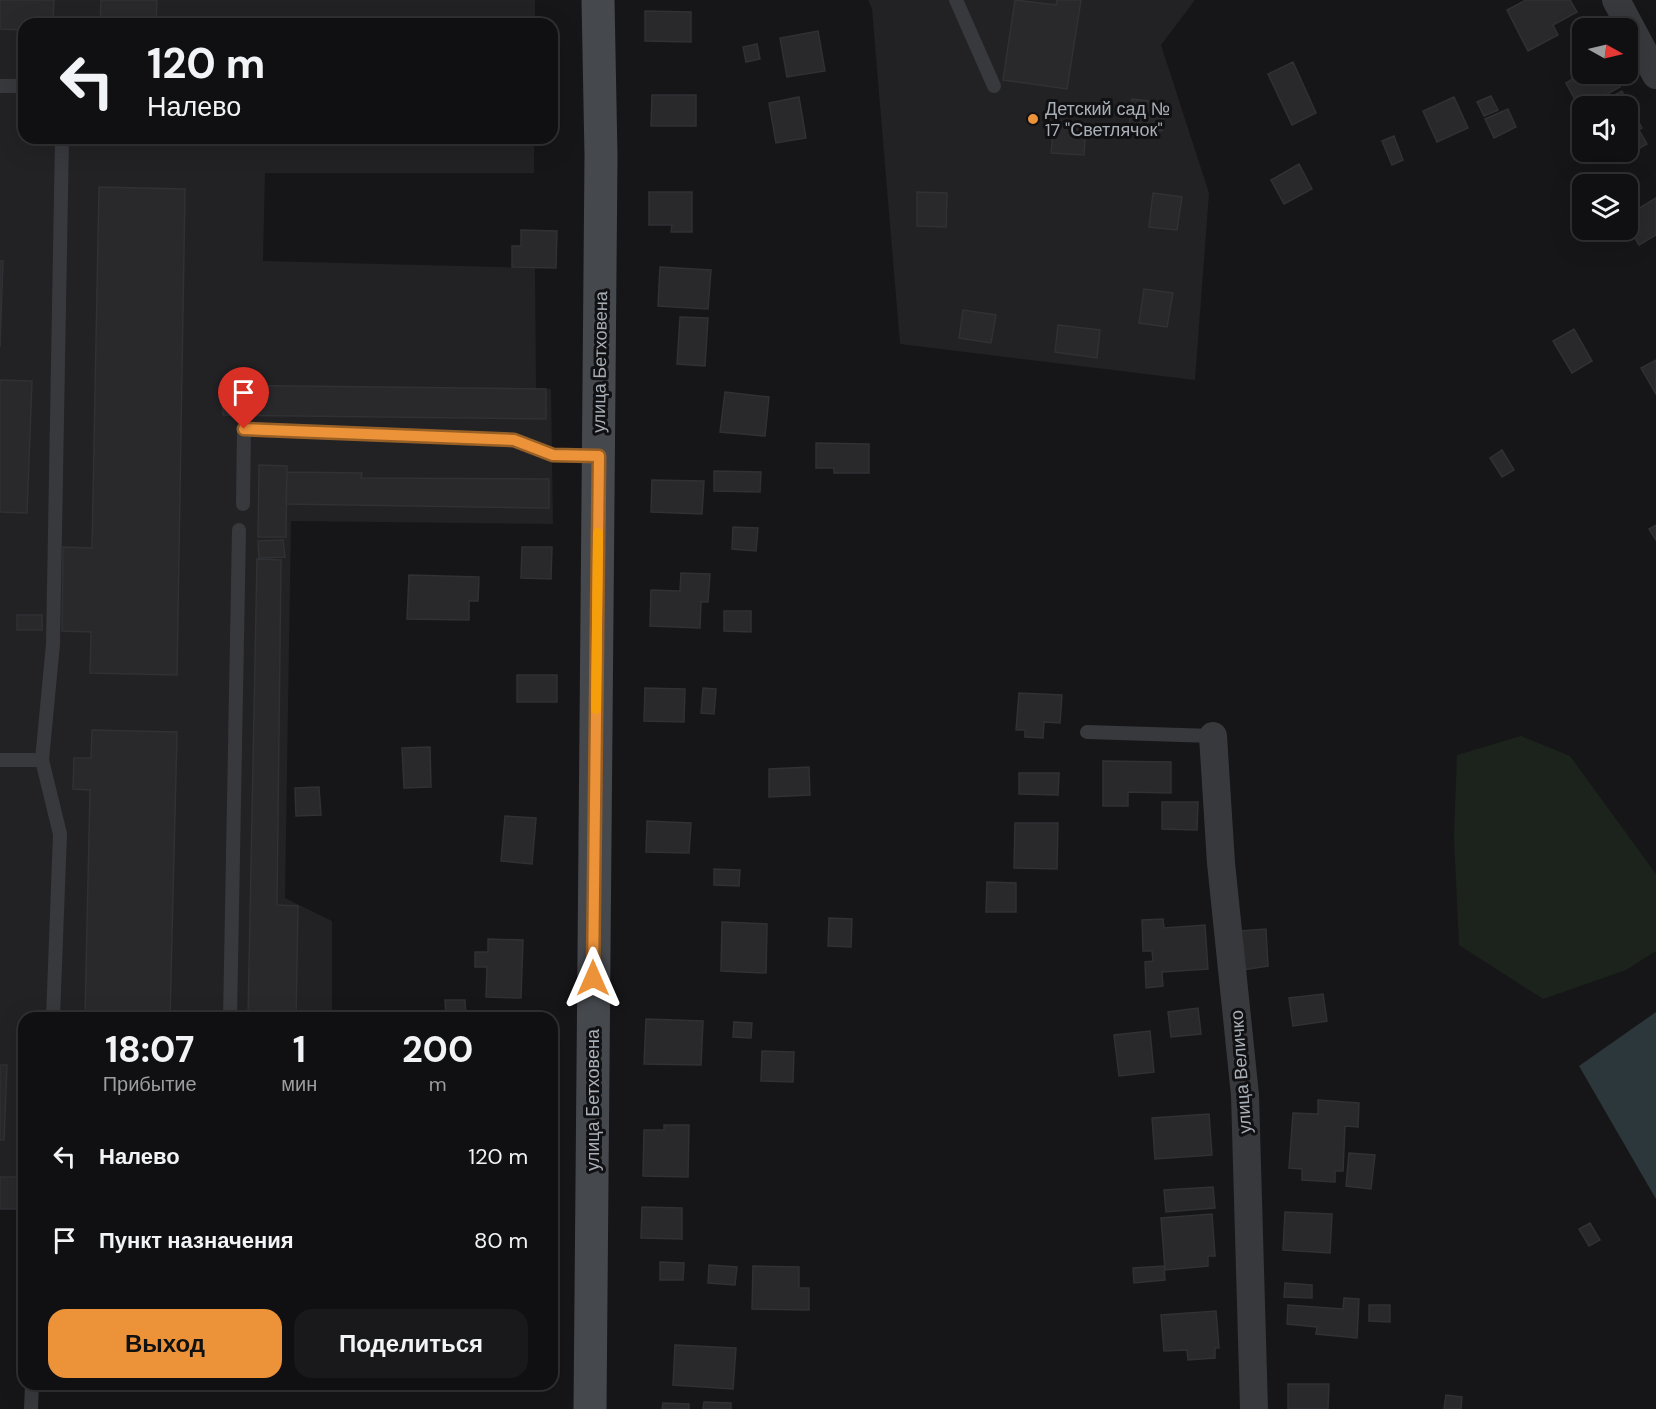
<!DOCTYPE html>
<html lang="ru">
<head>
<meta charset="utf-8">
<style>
  :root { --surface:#101012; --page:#19191b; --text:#f1f3f6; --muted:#9c9d9f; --line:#303032; --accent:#ec933a }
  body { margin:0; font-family:"DM Sans",sans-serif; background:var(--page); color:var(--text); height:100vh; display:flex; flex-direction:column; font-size:22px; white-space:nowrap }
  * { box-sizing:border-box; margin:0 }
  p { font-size:20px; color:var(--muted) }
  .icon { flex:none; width:33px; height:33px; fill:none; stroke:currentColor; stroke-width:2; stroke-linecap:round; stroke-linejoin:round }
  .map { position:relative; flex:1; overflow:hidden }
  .drawer { position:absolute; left:18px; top:1012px; width:540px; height:378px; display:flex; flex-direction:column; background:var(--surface); border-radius:18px; box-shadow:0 6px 24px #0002,0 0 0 2px var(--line) }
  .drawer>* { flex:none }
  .banner { position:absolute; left:18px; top:18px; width:540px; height:126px; border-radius:18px; box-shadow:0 6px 24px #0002,0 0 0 2px var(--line); background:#101012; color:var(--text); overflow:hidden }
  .needle { width:39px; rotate:98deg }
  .fabs { position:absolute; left:1572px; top:18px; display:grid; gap:12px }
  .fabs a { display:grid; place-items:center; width:66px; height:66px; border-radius:12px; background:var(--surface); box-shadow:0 6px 24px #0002,0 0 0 2px var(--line); font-size:30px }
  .pin { position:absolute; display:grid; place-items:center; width:51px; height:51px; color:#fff; margin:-62px -26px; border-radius:50% 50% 50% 0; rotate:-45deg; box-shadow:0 0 6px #0007 }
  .pin .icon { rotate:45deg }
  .me { position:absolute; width:66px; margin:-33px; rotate:0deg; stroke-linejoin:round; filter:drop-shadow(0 0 4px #0008) }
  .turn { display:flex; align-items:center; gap:21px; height:126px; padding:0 30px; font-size:27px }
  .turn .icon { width:78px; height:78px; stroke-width:2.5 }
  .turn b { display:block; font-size:42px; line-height:51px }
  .eta { display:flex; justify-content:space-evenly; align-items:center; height:102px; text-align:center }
  .eta b { font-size:36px; font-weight:700; line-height:42px }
  .action { display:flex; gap:12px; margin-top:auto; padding:12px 30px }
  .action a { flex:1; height:69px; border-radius:18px; background:var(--accent); color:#111; font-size:24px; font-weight:700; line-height:69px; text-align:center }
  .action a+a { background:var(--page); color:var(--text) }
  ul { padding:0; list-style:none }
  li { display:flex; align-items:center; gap:18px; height:84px; padding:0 30px }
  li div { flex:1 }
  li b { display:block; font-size:22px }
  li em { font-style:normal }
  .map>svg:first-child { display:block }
  .built { fill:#222225 }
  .green { fill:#1c231c }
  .water { fill:#2c373b }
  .building { fill:#29292c; stroke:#303134; stroke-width:1.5 }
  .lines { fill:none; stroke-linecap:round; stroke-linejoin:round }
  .lane { stroke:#37393d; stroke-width:14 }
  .street { stroke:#37393d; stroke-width:28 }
  .secondary { stroke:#45484d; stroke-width:33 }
  .route-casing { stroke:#996026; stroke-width:15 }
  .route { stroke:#ec933a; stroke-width:10 }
  .slow { stroke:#f59e0b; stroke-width:10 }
  .poi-dot { fill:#ec933a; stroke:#111113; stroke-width:2 }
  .labels { text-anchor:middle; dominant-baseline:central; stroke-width:6; stroke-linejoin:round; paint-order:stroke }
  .poi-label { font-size:18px; fill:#a8afb7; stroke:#111113; text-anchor:start }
  .street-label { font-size:18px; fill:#a8afb7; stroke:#111113 }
</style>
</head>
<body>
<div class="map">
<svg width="1656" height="1409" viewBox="0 0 1656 1409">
  <rect width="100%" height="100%" fill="#161618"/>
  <path class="built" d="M0,0H535V24H24V138H534V173H265L263,261L535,268L536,388L551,389L553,524L291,521L285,898L332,921V1018H24V1209H0Z
    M868,0H1195L1161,45L1209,193L1195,380L900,344L872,9Z"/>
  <path class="green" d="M1521,736L1570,756L1656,874V951L1626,970L1543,999L1459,945L1454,837L1457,755Z"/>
  <path class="water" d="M1656,1012V1199L1579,1066Z"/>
  <path class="building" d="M0,0H54L53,24H24V30L0,29Z
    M101,0H157L156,24H100Z
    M1015,0L1056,5L1057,0H1081L1067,89L1003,80Z
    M1526,0H1570L1577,12L1553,25L1558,35L1528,51L1507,10Z
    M645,11L691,12V42L645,41Z
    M818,31L825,71L787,77L780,38Z
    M757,44L760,59L746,62L743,47Z
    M1293,62L1316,113L1292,125L1268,74Z
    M1582,73L1612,74L1620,87L1580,109L1566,83Z
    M1622,91L1642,128L1639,130L1647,144L1624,157L1621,152H1628V106H1594Z
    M652,95H696V126H651Z
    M1491,96L1498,110L1484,116L1477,102Z
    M799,97L806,138L776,143L769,103Z
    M1454,97L1468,128L1437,142L1423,111Z
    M1132,99L1165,103L1162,131L1129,128Z
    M1508,109L1516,127L1494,138L1485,119Z
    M1054,124L1086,126L1084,155L1051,153Z
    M1394,136L1403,160L1392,165L1382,141Z
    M1299,164L1312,189L1284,204L1271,180Z
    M99,187L185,189L177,675L90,673L91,632L62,631L63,547L92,548Z
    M649,192H692V232H671L672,225H649Z
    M917,192L947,193L946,227L917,226Z
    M1153,193L1182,197L1177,230L1149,227Z
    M1656,198V235L1639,245L1628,226V215Z
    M521,230L557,231L556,268L512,267V246H521Z
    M0,261H3L0,347Z
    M660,267L711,270L708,309L658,306Z
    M1144,289L1173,293L1167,327L1139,323Z
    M963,310L996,315L991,343L959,338Z
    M680,317L708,318L705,366L677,364Z
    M1058,325L1100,330L1097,358L1055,352Z
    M1574,329L1592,361L1572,373L1553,341Z
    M1656,360V394L1641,368Z
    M0,380L32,381L27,513L0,512Z
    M223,385L546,389V419L223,415Z
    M725,392L769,397L765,436L720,432Z
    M816,443L869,444V473H834V468H816Z
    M1502,450L1514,470L1502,477L1490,458Z
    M259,465L287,466L286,537H258Z
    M714,471L761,472L760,492L714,491Z
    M287,472L362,473L361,478L549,479V508L286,504Z
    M652,480L704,481L702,514L651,512Z
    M1656,525V540L1649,529Z
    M733,527L758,528L756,551L732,549Z
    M283,540L285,557L259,558L258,541Z
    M522,547H552L551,579L521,578Z
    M257,559L281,560L277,905L298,906L296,1018H248Z
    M681,573L710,574L708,602H701L700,628L650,626L651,590L680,591Z
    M409,575L479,577L478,601H469V620L407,619Z
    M724,611H751V632L724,631Z
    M17,615H42V630H17Z
    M517,675H557V702H517Z
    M645,688L685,689L684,722L644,721Z
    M703,688L716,689L714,714L701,713Z
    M1019,693L1062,695L1060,723L1044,722L1043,738L1025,737V730H1016Z
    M92,730L177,732L170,1018H85L90,790L73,789L74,758H91Z
    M430,747L431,787L404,788L402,748Z
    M1103,761L1171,762V793L1128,792V806H1103Z
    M809,767L810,795L769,797V769Z
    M1019,773H1059L1058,795L1019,794Z
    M319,787L321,815L296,816L295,788Z
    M1162,802H1198L1197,830L1162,829Z
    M505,816L536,818L532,864L501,861Z
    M647,821L691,823L689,853L646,852Z
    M1015,823H1058L1057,869L1014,868Z
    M714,869L740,870L739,886L714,885Z
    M987,882L1016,883V912H986Z
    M829,918L852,919L851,947L828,946Z
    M1163,919L1164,928L1205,925L1208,969L1162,972L1163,986L1146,988L1145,962L1153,961L1152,951H1143L1142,920Z
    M722,922L767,924L766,973L721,971Z
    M1266,929L1268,966L1243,970L1240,931Z
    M488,939L523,940L521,998L486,997L487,967H475V952H488Z
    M1323,994L1327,1021L1293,1026L1289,998Z
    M445,1000H465L466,1017L446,1018Z
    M1198,1008L1201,1034L1171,1037L1168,1012Z
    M646,1019L703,1021L701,1065L644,1064Z
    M734,1022L752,1023L751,1038L733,1037Z
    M1150,1031L1154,1072L1119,1076L1114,1035Z
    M762,1051L794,1052L793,1082L761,1081Z
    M0,1065H7L4,1140H0Z
    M1318,1100L1359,1103L1358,1127L1345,1126L1343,1171H1335V1182L1302,1180V1169L1289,1168L1293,1113L1318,1114Z
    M1209,1114L1212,1155L1155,1159L1152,1118Z
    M664,1125H689L688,1177L643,1176L644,1130H664Z
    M1349,1153L1375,1155L1371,1189L1346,1186Z
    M0,1177H24V1209H0Z
    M1213,1187L1215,1208L1166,1212L1164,1190Z
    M642,1207L682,1208V1239L641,1238Z
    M1285,1212L1332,1214L1330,1253L1283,1250Z
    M1212,1214L1215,1256H1208V1266L1165,1270L1161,1218Z
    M1590,1223L1600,1240L1589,1246L1579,1229Z
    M660,1262L684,1263L683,1280H660Z
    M709,1265L737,1267L735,1285L708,1283Z
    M753,1266L799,1267V1288H809V1310L752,1309Z
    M1164,1266L1165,1280L1134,1283L1133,1268Z
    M1285,1283L1312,1285V1298L1284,1297Z
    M1344,1298L1359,1299L1357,1338L1316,1334L1317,1327L1287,1324L1288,1305L1343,1309Z
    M1369,1305H1390V1322L1369,1321Z
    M1216,1311L1219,1348H1215V1358L1188,1360L1187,1350L1164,1351L1161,1315Z
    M675,1345L736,1348L733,1389L673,1385Z
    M1288,1384H1329L1328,1409H1288Z
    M1446,1395L1462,1397L1461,1409H1444Z
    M704,1402L731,1403V1409H703Z
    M663,1403L689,1404V1409H662Z"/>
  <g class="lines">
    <path class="lane" d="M956,0L994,86
      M0,86H24
      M243,504L244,429L514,440L553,455L599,456
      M1087,732L1213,736
      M0,760H42
      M53,1018L60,834L42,760L53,644L62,138
      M230,1018L239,530
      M31,1409L32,1384"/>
    <path class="street" d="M1616,0L1656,75
      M1213,736L1221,863L1245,1095L1254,1409"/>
    <path class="secondary" d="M590,1409L601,156L598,0"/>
  </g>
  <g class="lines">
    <g class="route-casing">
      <path id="route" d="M244,429L514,440L553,455L599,456L593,978"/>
    </g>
    <use href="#route" class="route"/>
    <path class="slow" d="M596,709L598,533"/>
  </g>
  <circle class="poi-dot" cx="1033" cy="119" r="6"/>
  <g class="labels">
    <g class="poi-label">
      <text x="1045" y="109">Детский сад №<tspan x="1045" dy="21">17 "Светлячок"</tspan></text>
    </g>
    <g class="street-label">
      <text transform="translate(600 362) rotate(-89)">улица Бетховена</text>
      <text transform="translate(1241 1072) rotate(-94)">улица Величко</text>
      <text transform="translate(593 1100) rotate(-90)">улица Бетховена</text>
    </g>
  </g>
</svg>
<div class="fabs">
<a><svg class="needle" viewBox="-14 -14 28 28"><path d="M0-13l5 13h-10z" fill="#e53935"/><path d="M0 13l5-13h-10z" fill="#9c9d9f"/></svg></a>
<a><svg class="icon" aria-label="sound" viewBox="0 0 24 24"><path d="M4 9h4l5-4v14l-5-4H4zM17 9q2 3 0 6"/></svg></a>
<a><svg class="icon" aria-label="layers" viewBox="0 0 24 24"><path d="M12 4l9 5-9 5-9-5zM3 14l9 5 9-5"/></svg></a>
</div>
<div class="pin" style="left:244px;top:429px;background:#d93025"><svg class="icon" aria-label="arrive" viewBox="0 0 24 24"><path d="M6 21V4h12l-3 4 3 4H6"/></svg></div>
<svg class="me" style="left:593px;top:978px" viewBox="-20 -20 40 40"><path d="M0-17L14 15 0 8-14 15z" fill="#ec933a" stroke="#fff" stroke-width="4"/></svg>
<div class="banner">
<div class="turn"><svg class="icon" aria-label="left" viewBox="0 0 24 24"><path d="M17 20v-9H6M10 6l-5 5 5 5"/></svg><div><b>120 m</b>Налево</div></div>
</div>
<section class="drawer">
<div class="eta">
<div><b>18:07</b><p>Прибытие</p></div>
<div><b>1</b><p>мин</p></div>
<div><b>200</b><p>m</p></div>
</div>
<ul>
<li><svg class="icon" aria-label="left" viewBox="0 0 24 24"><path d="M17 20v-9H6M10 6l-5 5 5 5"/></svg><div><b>Налево</b></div><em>120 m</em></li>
<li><svg class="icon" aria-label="arrive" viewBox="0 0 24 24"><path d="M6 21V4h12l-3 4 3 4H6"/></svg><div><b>Пункт назначения</b></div><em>80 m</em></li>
</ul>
<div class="action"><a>Выход</a><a>Поделиться</a></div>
</section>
</div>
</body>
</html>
